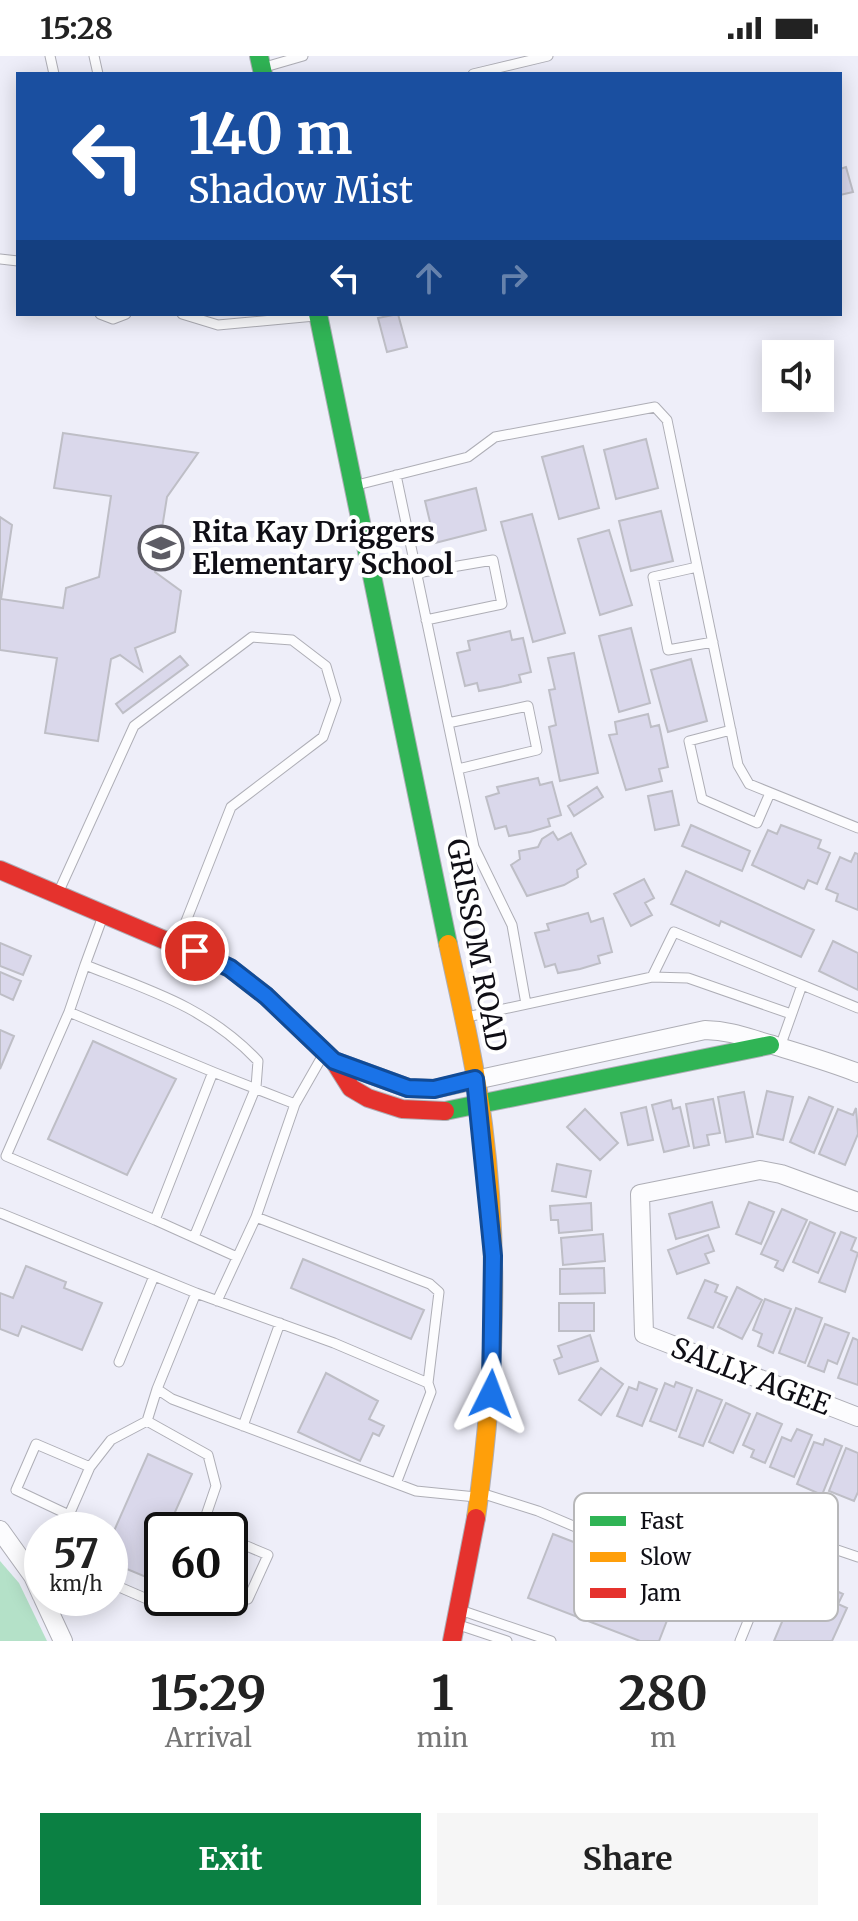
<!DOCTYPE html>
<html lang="en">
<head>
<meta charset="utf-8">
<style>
  :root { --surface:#fff; --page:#f6f6f6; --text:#222; --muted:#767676; --accent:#0b8043 }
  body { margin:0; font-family:Merriweather,serif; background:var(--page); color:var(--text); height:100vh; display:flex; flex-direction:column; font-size:30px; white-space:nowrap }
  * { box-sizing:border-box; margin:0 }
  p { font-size:26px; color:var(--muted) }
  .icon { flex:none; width:44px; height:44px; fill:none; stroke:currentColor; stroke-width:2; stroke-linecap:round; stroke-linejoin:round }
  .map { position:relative; height:1585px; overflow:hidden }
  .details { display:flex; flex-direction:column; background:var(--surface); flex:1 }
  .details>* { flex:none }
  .guide { position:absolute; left:16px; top:16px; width:826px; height:244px; border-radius:0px; box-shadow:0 4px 20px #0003; background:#1a4fa0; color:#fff; overflow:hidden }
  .tools { position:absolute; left:762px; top:284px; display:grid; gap:16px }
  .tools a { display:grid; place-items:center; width:72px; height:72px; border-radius:0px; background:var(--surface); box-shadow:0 4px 20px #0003; font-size:40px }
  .speed { position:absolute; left:24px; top:1456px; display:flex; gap:16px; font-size:40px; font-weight:700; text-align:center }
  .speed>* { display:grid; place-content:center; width:104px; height:104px; border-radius:50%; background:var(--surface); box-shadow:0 4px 20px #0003; line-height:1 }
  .speed small { font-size:20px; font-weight:400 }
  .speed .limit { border:4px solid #111; border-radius:12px; background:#fff; color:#111 }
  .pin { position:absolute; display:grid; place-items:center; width:68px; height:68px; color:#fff; margin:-34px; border:4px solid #fff; border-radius:50%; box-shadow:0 2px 8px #0007 }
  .me { position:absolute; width:88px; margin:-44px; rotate:3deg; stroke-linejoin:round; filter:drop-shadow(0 0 6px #0008) }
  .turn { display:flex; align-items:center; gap:28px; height:168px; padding:0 40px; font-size:36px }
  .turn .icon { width:104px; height:104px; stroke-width:2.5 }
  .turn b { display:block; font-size:56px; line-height:68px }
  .lanes { display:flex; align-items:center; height:76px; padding:0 40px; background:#0003; justify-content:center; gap:40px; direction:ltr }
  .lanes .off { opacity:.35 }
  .eta { display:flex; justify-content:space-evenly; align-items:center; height:136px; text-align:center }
  .eta b { font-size:48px; font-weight:700; line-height:56px }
  .cta { display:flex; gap:16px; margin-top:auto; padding:16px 40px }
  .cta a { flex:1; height:92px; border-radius:0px; background:var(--accent); color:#fff; font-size:32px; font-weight:700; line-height:92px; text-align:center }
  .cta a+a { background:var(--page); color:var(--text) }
  .status { display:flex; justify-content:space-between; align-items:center; height:56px; padding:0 40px; background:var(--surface); direction:ltr }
  .status svg { height:22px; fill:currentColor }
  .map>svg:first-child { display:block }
  .green { fill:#b4e1c8 }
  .building { fill:#dad8eb; stroke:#bebec6; stroke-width:2 }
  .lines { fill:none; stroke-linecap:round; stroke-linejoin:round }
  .lane-casing { stroke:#aeaeb6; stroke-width:11 }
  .street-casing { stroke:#aeaeb6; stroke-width:20 }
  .fast-casing { stroke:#aeaeb6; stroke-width:20 }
  .slow-casing { stroke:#aeaeb6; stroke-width:20 }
  .jam-casing { stroke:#aeaeb6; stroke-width:20 }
  .lane { stroke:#fcfcfe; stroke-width:9 }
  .street { stroke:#fcfcfe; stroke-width:18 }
  .fast { stroke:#30b455; stroke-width:18 }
  .slow { stroke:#ff9f0a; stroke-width:18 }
  .jam { stroke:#e5322d; stroke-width:18 }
  .route-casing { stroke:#114b97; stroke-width:20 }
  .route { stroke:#1a73e8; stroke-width:14 }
  .labels { text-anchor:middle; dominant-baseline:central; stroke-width:8; stroke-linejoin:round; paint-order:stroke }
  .poi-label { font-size:28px; font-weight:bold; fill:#0f0e15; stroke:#fff; text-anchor:start }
  .street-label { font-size:28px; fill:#0f0e15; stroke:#fff }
  .key { fill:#fff; stroke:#b7b7b9; stroke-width:2 }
  .key-label { font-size:22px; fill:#0f0e15 }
</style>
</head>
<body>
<div class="status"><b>15:28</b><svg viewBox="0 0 49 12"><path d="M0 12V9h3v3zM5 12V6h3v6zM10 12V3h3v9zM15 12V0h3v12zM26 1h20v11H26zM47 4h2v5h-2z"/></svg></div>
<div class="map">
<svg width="858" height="1585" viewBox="0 0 858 1585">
  <rect width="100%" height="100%" fill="#eeeef9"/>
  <path class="green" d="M0,1505L19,1527L47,1585H0Z"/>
  <path class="building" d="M846,111L853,136L840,139V113Z
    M398,258L407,291L387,296L378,262Z
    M63,377L198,397L167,441L155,516L181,535L175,576L135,592L142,615L120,599L111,603L98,685L45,677L57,602L0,594V461L12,469L1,543L63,552L66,532L99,521L111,440L54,432Z
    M646,383L658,432L616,443L604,394Z
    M583,390L599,452L559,463L542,401Z
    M476,432L486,474L435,487L425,445Z
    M661,455L673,505L631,515L619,465Z
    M532,458L565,577L533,586L501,466Z
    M609,474L632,549L600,559L578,483Z
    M631,572L650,647L619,656L599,580Z
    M510,575L512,584L523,582L531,616L519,619L521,626L500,631L479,635L477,627L465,630L457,597L470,594L468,585Z
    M574,597L598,717L560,725L549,671L556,669L549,634L555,633L548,602Z
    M180,600L188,609L123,657L116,648Z
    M691,603L707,665L668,676L651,614Z
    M648,658L651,671L659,669L668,711L659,713L662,725L626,734L609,679L617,678L615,666Z
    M538,722L540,729L552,726L561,759L548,763L550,770L530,776L509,780L506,770L495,773L486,741L499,737L497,731Z
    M597,731L603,741L574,760L568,750Z
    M672,735L679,769L655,774L648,740Z
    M691,769L750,795L742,815L682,790Z
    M781,769L821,784L818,792L830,797L817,828L808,824L804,833L752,809L768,774L777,778Z
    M553,776L558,784L571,777L586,808L577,814L578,821L564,829L527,840L511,809L520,803L519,795L538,791L542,783Z
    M855,797L858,798V854L836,845L838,838L826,833L840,801L851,806Z
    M686,815L814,874L801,901L721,865L719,870L671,848Z
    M644,823L654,842L645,847L652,859L631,870L614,838Z
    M588,857L591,866L603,862L612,896L598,900L600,907L580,913L558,917L555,908L545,911L535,877L549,874L547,868Z
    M833,885L858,897V934L819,915Z
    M0,887L31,900L23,919L0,910Z
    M0,916L21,925L13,944L0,938Z
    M0,974L14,980L0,1013Z
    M93,985L176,1023L127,1119L48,1083Z
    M767,1035L793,1041L783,1084L757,1078Z
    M744,1036L753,1081L726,1086L718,1041Z
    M809,1041L833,1051L814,1097L790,1086Z
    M713,1043L720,1077L707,1079L709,1089L694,1092L686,1048Z
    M671,1044L673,1053L680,1051L689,1090L664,1096L652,1049Z
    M646,1051L653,1084L628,1089L621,1057Z
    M856,1052L858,1078L845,1109L819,1098L838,1053L853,1059Z
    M585,1053L618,1087L600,1104L567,1071Z
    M557,1108L591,1115L586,1141L552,1135Z
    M712,1146L719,1171L676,1183L669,1158Z
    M749,1146L774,1156L761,1188L736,1178Z
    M591,1147L592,1174L559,1177L558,1164H551L550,1150Z
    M782,1153L807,1164L783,1215L775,1211L778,1205L761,1198Z
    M810,1166L835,1177L818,1217L793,1206Z
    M841,1176L856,1182L851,1194L858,1197L845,1236L819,1226Z
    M603,1178L605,1205L563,1209L561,1182Z
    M708,1179L714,1195L705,1198L709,1207L677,1218L668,1194Z
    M303,1203L424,1254L411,1283L291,1232Z
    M26,1210L66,1226L64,1232L102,1247L82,1294L22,1270L18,1280L0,1273V1237L13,1242Z
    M604,1212L605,1237L560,1238V1213Z
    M705,1224L718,1229L715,1236L727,1241L713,1272L688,1262Z
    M737,1231L762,1244L742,1283L718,1271Z
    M765,1243L791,1253L773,1297L758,1290L762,1278L753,1274Z
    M559,1247H594V1275H559Z
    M796,1252L822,1262L805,1307L779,1297Z
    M825,1268L849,1277L837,1308L828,1304L824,1316L808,1310Z
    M590,1279L598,1305L559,1318L554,1304L562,1301L558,1290Z
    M853,1282L858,1284V1329L838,1322Z
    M601,1312L623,1328L601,1359L579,1344Z
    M326,1317L378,1345L369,1363L384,1370L379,1380L373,1377L360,1405L298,1376Z
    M639,1326L657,1333L642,1370L617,1360L629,1331L637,1334Z
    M676,1326L692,1332L676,1375L650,1365L665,1327L674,1331Z
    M697,1334L722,1344L703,1390L679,1381Z
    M726,1347L750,1358L733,1397L709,1386Z
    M757,1357L782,1368L765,1407L751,1401L754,1394L743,1389Z
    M797,1373L812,1379L794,1421L770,1411L782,1381L791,1385Z
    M825,1383L842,1390L822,1439L797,1428L814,1386L823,1389Z
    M846,1392L858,1397V1436L854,1445L829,1435Z
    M148,1398L192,1418L167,1474H162V1485L146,1521L110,1506V1484Z
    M553,1478L682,1528L688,1533L683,1547L675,1544L659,1585H640L528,1542Z
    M810,1515L835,1526L832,1533L843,1538L838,1548L847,1552L832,1585H774L792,1542L789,1540L793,1532L796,1534L800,1526L797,1524L799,1518L807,1522Z"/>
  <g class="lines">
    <g class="lane-casing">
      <path id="lane" d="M50,0L54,18
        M94,0L98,18
        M265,11L303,0
        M473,18L548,0
        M0,203L18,205
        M100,258L113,263L126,258
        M182,258L218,269L315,260
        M396,419L474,791L512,869L526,948
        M357,429L468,401L495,381L655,351L667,364L738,709L749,728L858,772
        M697,511L653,521L668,594L713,586
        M417,517L493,504L502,548L426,564
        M448,667L528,650L537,694L458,713
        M731,674L689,685L702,743L757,767L770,737
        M59,835L134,670L252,581L292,584L326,610L336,644L323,681L231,751L177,888
        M85,909L103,860
        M652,921L674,876L858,952
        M69,956L85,909C152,935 208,952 258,1005L256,1031L194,1181
        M467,961L652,921L688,922L791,958
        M780,991L802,929
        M295,1048L323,999
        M0,1157L196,1237L157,1333L172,1343L416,1435L476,1441
        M155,1164L6,1100L69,956L213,1016
        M237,1201L155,1164L213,1016L295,1048L256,1161
        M196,1237L334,1287L428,1327L431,1336L397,1425
        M217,1245L256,1161L430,1228L439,1236L428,1327
        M119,1306L154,1220
        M147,1365L208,1399L216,1430L202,1471L209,1474
        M243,1370L280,1267
        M484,1438L538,1455L651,1503
        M69,1459L90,1411
        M65,1474L69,1459L16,1434L36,1388L90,1411L111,1384L147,1365L157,1333
        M230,1483L268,1499L248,1543L230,1535
        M29,1514L42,1503
        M110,1527L147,1543L162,1539
        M463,1555L551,1585
        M459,1569L507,1585
        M740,1585L772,1506L789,1482L799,1481L858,1501"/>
    </g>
    <g class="street-casing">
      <path id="street" d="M334,1005L408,1032L434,1033L705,974C734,975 747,982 773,989C802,998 830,1006 858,1017
        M858,1146L781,1118L760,1114L640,1138L644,1278L858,1361
        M0,1474L33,1520L42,1540
        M43,1542L63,1585"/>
    </g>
    <g class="fast-casing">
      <path id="fast" d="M259,0L263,18
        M318,258L448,888
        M445,1055L770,989"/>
    </g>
    <g class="slow-casing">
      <path id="slow" d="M448,888C461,948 475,1007 483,1068C500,1199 495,1331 476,1462"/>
    </g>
    <g class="jam-casing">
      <path id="jam" d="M0,814L230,912L266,940L334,1005L351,1032L368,1042L402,1053L445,1055
        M452,1585L476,1462"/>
    </g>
    <use href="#lane" class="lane"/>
    <use href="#street" class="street"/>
    <use href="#fast" class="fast"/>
    <use href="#slow" class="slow"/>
    <use href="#jam" class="jam"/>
  </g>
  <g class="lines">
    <g class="route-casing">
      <path id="route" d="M195,895L230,912L266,940L334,1005L408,1032L434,1033L475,1023L493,1200L491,1338"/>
    </g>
    <use href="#route" class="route"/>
  </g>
  <defs>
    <g id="school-ring" transform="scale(2.3)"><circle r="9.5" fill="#fff" stroke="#5d5c65" stroke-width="1.5"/><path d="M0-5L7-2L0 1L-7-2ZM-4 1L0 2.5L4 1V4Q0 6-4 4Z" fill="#5d5c65"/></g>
  </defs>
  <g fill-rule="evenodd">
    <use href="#school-ring" x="161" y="492"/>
  </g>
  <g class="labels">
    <g class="poi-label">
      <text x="192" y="476">Rita Kay Driggers<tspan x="192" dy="32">Elementary School</tspan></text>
    </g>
    <g class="street-label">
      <text transform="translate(477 889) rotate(79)">GRISSOM ROAD</text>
      <text transform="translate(751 1320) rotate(21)">SALLY AGEE</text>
    </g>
  </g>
  <rect x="574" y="1437" width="264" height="128" rx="12" class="key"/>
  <rect x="590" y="1460" width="36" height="10" fill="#30b455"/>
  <rect x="590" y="1496" width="36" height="10" fill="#ff9f0a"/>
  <rect x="590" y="1532" width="36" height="10" fill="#e5322d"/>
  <g class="key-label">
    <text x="640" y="1473">Fast</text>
    <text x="640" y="1509">Slow</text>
    <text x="640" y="1545">Jam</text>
  </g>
</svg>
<div class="tools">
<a><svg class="icon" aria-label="sound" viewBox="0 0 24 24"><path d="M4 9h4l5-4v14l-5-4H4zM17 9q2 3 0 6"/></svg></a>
</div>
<div class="speed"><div>57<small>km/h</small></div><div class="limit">60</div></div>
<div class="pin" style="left:195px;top:895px;background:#d93025"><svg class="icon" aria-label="arrive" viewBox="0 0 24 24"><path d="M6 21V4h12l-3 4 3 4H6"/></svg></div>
<svg class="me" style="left:491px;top:1338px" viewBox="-20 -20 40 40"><path d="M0-17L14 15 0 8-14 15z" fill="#1a73e8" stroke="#fff" stroke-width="4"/></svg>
<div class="guide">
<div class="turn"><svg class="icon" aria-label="left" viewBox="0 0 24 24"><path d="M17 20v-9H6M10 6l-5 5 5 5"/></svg><div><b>140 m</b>Shadow Mist</div></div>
<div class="lanes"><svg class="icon" aria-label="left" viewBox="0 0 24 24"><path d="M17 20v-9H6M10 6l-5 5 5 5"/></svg><svg class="icon off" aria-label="ahead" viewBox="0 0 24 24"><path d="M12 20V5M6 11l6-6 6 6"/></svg><svg class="icon off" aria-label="right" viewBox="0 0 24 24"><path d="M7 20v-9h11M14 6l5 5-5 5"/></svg></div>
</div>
</div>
<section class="details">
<div class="eta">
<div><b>15:29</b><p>Arrival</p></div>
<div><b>1</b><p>min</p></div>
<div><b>280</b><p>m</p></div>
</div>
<div class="cta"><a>Exit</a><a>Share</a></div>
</section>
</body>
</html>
